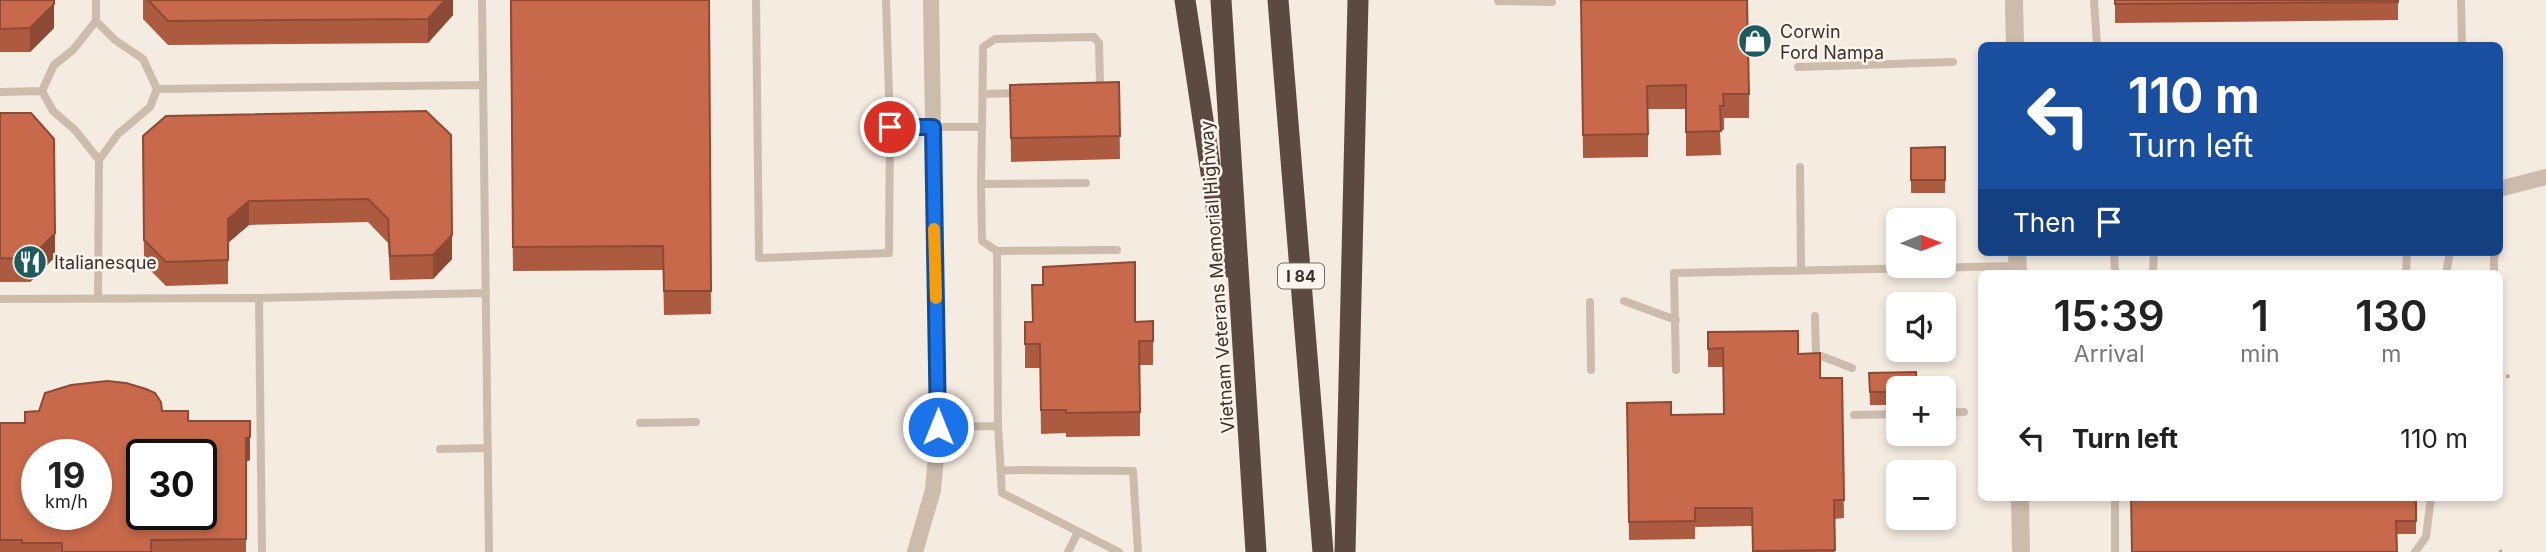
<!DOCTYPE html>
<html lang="en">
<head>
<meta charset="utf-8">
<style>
  :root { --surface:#fff; --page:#f6f6f6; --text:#222; --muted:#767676 }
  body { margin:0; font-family:Inter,sans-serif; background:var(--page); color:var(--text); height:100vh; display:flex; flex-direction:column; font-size:26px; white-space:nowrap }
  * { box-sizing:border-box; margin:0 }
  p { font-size:23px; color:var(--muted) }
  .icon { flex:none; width:38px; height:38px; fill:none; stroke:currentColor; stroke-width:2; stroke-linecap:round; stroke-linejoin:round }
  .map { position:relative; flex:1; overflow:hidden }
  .sheet { position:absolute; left:1978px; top:270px; width:525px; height:231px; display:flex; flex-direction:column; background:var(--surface); border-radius:10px; box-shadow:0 4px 10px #0003 }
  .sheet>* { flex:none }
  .hud { position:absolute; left:1978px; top:42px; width:525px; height:214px; border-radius:10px; box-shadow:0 4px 10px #0003; background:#1a4fa0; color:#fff; overflow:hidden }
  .needle { width:46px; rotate:89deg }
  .tools { position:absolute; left:1886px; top:208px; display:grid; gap:14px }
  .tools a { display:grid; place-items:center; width:70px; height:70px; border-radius:10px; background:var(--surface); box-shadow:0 4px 10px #0003; font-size:35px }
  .speed { position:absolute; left:21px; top:439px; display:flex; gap:14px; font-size:35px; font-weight:700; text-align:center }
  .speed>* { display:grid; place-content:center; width:91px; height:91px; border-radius:50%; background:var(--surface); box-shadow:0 4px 10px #0003; line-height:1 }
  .speed small { font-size:18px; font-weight:400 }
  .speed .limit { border:4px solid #111; border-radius:10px; background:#fff; color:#111 }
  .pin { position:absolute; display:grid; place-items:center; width:60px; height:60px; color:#fff; margin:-30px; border:4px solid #fff; border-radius:50%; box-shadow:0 2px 7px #0007 }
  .me { position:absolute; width:77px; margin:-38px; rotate:0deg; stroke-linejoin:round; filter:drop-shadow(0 0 5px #0008) }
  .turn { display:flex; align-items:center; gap:24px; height:147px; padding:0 35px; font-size:32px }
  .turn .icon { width:91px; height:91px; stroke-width:2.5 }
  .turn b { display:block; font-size:49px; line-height:60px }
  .then { display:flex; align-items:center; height:66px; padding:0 35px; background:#0003; gap:14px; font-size:26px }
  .eta { display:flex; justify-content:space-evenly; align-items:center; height:119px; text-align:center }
  .eta b { font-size:42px; font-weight:600; line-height:49px }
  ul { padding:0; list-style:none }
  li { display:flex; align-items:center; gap:21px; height:98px; padding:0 35px }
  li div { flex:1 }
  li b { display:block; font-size:26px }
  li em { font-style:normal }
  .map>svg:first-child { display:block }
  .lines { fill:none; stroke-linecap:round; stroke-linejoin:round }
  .path { stroke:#b9a596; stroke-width:3.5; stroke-dasharray:3.5 3.5; stroke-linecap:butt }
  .service { stroke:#cdbbac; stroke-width:8 }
  .minor { stroke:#cdbbac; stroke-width:16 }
  .tertiary { stroke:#cdbbac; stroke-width:18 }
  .motorway { stroke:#5c4a42; stroke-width:21 }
  .wall { fill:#ac5a40 }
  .shaded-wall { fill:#8c4a34 }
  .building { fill:#c8694b; stroke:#8c4a34; stroke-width:2; fill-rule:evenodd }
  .route-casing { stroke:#114b97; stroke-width:18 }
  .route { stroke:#1a73e8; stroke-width:12 }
  .slow { stroke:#f59e0b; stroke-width:12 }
  .labels { text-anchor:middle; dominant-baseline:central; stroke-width:5; stroke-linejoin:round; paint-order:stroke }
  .shield { fill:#fbf5ee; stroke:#756b66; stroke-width:2 }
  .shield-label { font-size:16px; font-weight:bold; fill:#3b302b }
  .poi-label { font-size:18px; fill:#3b302b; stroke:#fbf5ee; text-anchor:start }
  .street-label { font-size:18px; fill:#3b302b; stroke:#fbf5ee }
</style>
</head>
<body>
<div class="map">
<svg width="2546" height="552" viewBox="0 0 2546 552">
  <rect width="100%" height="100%" fill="#f4ebe1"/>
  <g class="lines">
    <path class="path" d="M2499,377L2511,376
      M2500,550L2501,552"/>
    <path class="service" d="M96,0V21
      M482,0L489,552
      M756,0L759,258L889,253L890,127L886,0
      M2094,0L2097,46
      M2461,0L2462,46
      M1498,1L1552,2
      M2264,46H2270
      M1798,67L1953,62
      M157,89L483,85
      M0,92L42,91
      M983,94L1018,93
      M890,127H982L981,184L1086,183
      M982,127L983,47L995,39L1094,37L1099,43L1100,86L1096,89
      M1800,167L1801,269
      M981,184L982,241L997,251
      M2114,252L2115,273
      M2153,273L2154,252
      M2406,273L2407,252
      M2446,273L2450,252
      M2494,273V257L2497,252
      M259,298L262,552
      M0,299L259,298L485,293
      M98,299L99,160L118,134L150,107L157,89L143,59L115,40L96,21L73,50L54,65L42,91L53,111L75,130L99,160
      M1624,301L1676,320
      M1590,302L1591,370
      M1815,316L1816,354L1852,368
      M1676,370L1674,273L2018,266
      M1944,413L1964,412
      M1854,415L1899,414
      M640,423L696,422
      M998,426L997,251L1117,250
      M938,427L998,426L1002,493L1119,552
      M440,449L487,448
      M1000,470L1133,471L1138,552
      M2115,497V552
      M1068,552L1078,532
      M2415,552L2426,537L2431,497"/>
    <path class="minor" d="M2499,189L2546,177
      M915,552L933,490L938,435L931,0"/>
    <path class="tertiary" d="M2014,0L2015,46
      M2017,252L2018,273
      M2020,497L2021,552"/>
    <path class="motorway" d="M1185,0L1216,206L1228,267
      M1221,0L1256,552
      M1278,0L1323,552
      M1345,552L1358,0"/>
  </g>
  <path class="wall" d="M0,0L54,28L30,52H0Z
    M143,0H453V15L428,43L168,45L143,19Z
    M510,0H709L711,314L664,315L663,270L513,271Z
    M1581,0L1749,94V118H1724V130H1720L1721,155L1686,156V109H1648V157L1583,158Z
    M2115,0H2398V20L2115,23Z
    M1119,82L1120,159L1011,162L1010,85Z
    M426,111L452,259L433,279L390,280L388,243L368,222L249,225L228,243V284L166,286L144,264L143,136Z
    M0,113L55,257L30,282H0Z
    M1945,147V193H1911V148Z
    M1153,321V365H1140V436L1066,437V433L1041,434L1040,368H1025V322Z
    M1708,332L1798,354L1820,378H1842L1844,518L1834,519L1835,552H1753L1752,526L1695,527V539L1629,540L1627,403L1671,415L1724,414L1723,367H1708Z
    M1869,373L1899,388V405H1870Z
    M162,411L188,421H250V460L246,461V552H0V423H25Z
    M2416,497V534H2397L2132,552Z"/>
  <path class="shaded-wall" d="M445,0H453V15L428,43V19Z
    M54,4V28L30,52V28Z
    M249,201V225L228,243V219Z
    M55,233V257L30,282V259Z
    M452,235V259L433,279V255Z
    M250,437V460L246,462V438Z"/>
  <path class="building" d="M0,0H54V4L30,28L0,29Z
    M148,0H445L428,19L168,21Z
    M511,0H709L711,291H664L663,246L513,247Z
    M1581,0H1747L1749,94H1723L1724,106H1720L1721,131L1686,132V85L1647,86L1648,134L1583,135Z
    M2115,0H2398V2L2115,4Z
    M1119,82L1120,136L1011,138L1010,85Z
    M426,111L451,135L452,235L433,255L390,256L388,219L368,199L249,201L228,219V260L166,262L144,240L143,136L166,116Z
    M0,113H31L54,139L55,233L30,259L0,258Z
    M1945,147V180H1911V148Z
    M1135,262V322L1153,321V341H1139L1140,412L1066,413V410H1041L1040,344H1025V322H1033L1032,285H1043V267Z
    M1798,331V354L1820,353V378H1842L1844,500H1834L1835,550L1753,551L1752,508H1695V521L1629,522L1627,403L1671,402V415L1724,414L1723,348L1708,349V332Z
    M1916,372L1917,388H1899V392H1870L1869,373Z
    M107,381L126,383L146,389L155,393L161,402L162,411H188V421H250V437L246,438V539L151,540V552H62V543H22V540H0V423H25V412L39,411L45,393L71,385ZM37,455H96V514H37ZM142,455H201V514H142Z
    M2131,497H2416V521H2396L2397,552H2132Z"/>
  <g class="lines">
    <g class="route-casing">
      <path id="route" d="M890,127H933L938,427"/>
    </g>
    <use href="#route" class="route"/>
    <path class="slow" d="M934,229L936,298"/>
  </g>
  <defs>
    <g id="shop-disc" transform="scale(1.75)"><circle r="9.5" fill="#1f5a5e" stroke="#fbf5ee"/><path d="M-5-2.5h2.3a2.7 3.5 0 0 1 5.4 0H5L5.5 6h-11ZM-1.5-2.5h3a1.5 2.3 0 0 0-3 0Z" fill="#fff"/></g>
    <g id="restaurant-disc" transform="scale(1.75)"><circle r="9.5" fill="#1f5a5e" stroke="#fbf5ee"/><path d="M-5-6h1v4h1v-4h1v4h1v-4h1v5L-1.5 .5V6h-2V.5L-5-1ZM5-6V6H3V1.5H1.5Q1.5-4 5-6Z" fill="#fff"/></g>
  </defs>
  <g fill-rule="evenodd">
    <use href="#shop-disc" x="1755" y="41"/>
    <use href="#restaurant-disc" x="30" y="262"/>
  </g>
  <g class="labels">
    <rect class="shield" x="1278" y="263.5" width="46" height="25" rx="5"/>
    <g class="shield-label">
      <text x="1301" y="276">I 84</text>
    </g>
    <g class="poi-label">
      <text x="1780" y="31">Corwin<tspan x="1780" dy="21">Ford Nampa</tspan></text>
      <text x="54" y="262">Italianesque</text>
    </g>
    <g class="street-label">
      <text transform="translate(1217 277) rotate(-94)">Vietnam Veterans Memorial Highway</text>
    </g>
  </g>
</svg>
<div class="tools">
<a><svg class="needle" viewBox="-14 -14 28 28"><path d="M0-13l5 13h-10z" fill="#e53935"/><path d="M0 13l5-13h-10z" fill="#767676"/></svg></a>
<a><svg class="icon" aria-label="sound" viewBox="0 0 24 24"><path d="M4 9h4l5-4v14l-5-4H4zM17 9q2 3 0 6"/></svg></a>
<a>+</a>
<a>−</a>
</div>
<div class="speed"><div>19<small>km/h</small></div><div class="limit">30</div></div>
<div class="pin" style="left:890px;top:127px;background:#d93025"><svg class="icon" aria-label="arrive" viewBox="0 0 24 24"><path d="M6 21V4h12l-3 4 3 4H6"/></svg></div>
<svg class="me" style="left:938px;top:427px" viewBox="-20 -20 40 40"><circle r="17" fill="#1a73e8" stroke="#fff" stroke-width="3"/><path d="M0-11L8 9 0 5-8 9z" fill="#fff"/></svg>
<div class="hud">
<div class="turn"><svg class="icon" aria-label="left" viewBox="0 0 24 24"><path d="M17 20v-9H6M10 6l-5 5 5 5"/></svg><div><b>110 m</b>Turn left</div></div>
<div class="then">Then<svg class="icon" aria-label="arrive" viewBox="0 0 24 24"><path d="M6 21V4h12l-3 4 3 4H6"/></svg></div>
</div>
<section class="sheet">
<div class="eta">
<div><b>15:39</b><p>Arrival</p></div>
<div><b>1</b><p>min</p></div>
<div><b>130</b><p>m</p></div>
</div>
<ul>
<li><svg class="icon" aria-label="left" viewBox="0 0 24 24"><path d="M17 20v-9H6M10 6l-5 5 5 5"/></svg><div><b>Turn left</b></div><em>110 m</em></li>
</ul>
</section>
</div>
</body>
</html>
